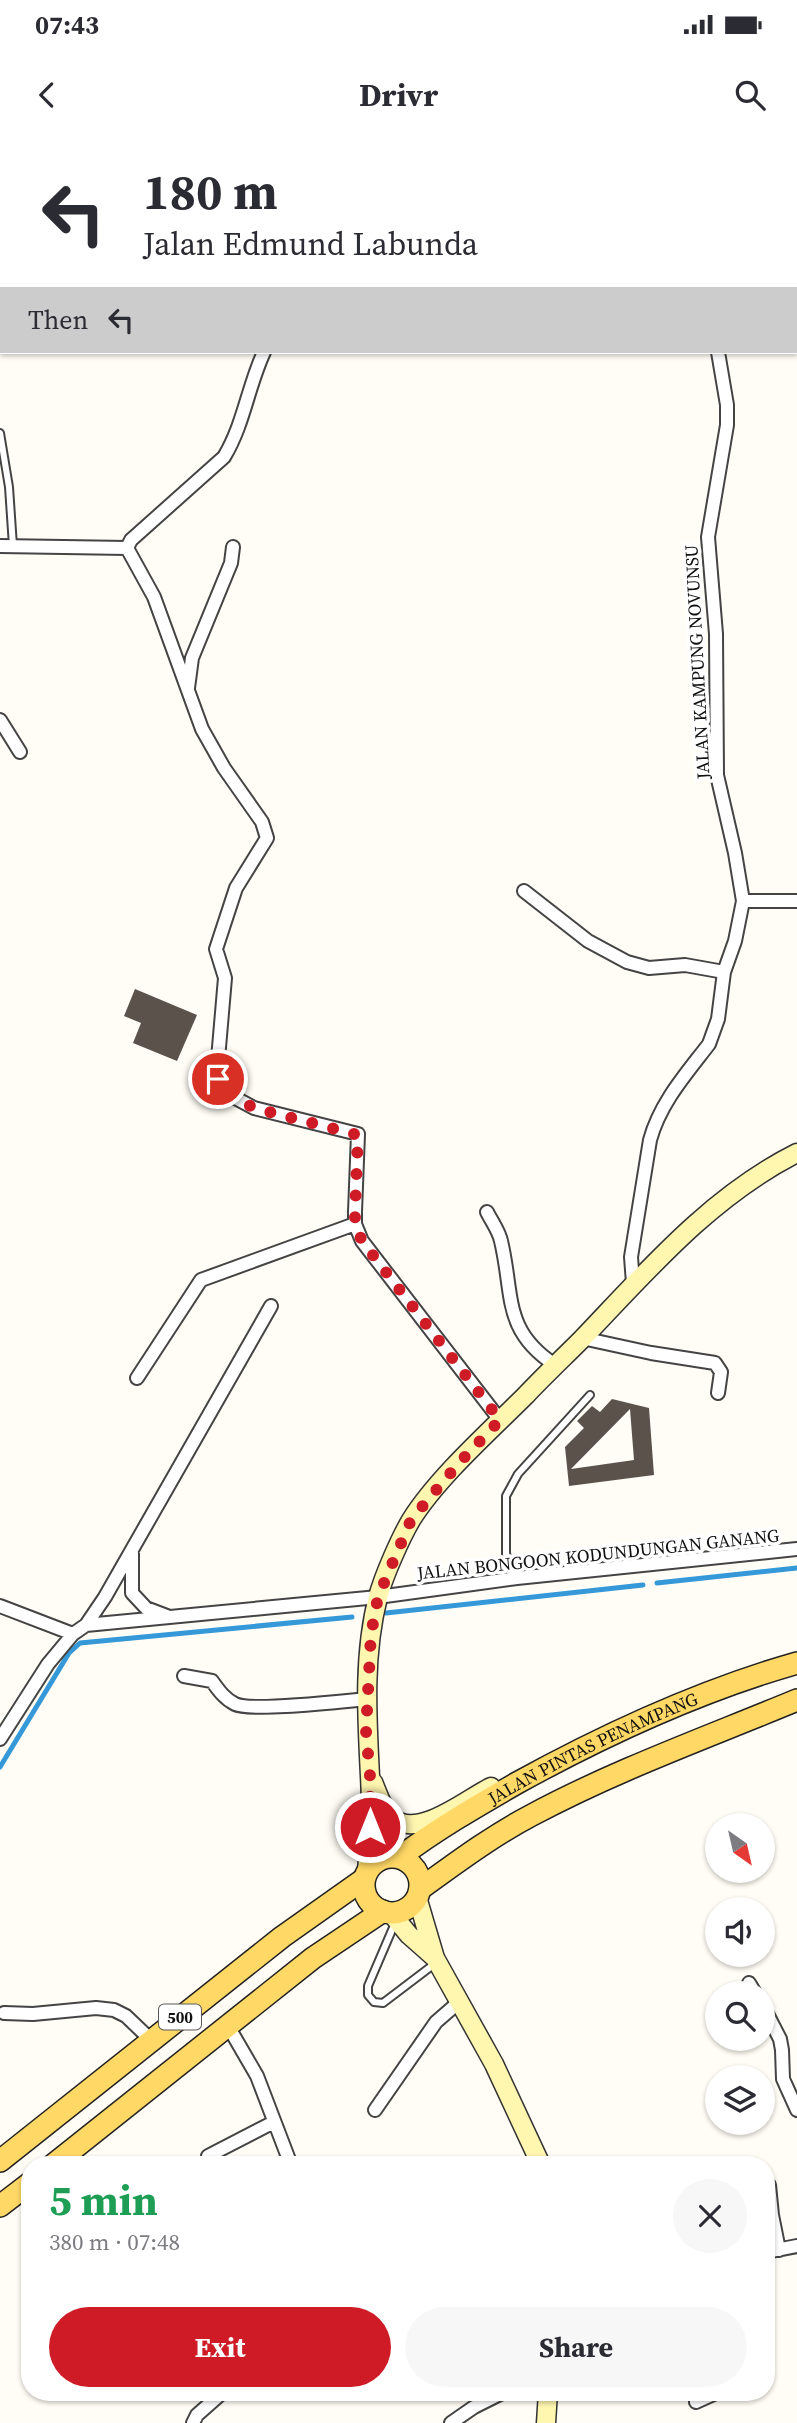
<!DOCTYPE html>
<html lang="en">
<head>
<meta charset="utf-8">
<style>
  :root { --surface:#fff; --page:#f7f7f7; --text:#2b2b33; --muted:#7c7c81; --accent:#cf1b25 }
  body { margin:0; font-family:"Source Serif 4",serif; background:var(--page); color:var(--text); height:100vh; display:flex; flex-direction:column; font-size:26px; white-space:nowrap }
  * { box-sizing:border-box; margin:0 }
  p { font-size:23px; color:var(--muted) }
  .icon { flex:none; width:38px; height:38px; fill:none; stroke:currentColor; stroke-width:2; stroke-linecap:round; stroke-linejoin:round }
  .map { position:relative; flex:1; overflow:hidden }
  .sheet { position:absolute; left:21px; top:2016px; width:754px; height:245px; display:flex; flex-direction:column; background:var(--surface); border-radius:28px; box-shadow:0 2px 5px #0004 }
  .sheet>* { flex:none }
  .guide { position:absolute; left:0px; top:0px; width:798px; height:214px; box-shadow:0 2px 5px #0004; background:#fff; color:var(--text); overflow:hidden }
  .needle { width:46px; rotate:146deg }
  .buttons { position:absolute; left:705px; top:1673px; display:grid; gap:14px }
  .buttons a { display:grid; place-items:center; width:70px; height:70px; border-radius:50%; background:var(--surface); box-shadow:0 2px 5px #0004; font-size:35px }
  .pin { position:absolute; display:grid; place-items:center; width:60px; height:60px; color:#fff; margin:-30px; border:4px solid #fff; border-radius:50%; box-shadow:0 2px 7px #0007 }
  .me { position:absolute; width:77px; margin:-38px; rotate:0deg; stroke-linejoin:round; filter:drop-shadow(0 0 5px #0008) }
  .turn { display:flex; align-items:center; gap:24px; height:147px; padding:0 28px; font-size:32px }
  .turn .icon { width:91px; height:91px; stroke-width:2.5 }
  .turn b { display:block; font-size:49px; line-height:60px }
  .then { display:flex; align-items:center; height:66px; padding:0 28px; background:#0003; gap:14px; font-size:26px }
  .round { display:grid; place-items:center; flex:none; width:74px; height:74px; border-radius:37px; background:var(--page) }
  .overview { display:flex; align-items:center; justify-content:space-between; height:119px; padding:0 28px }
  h1 { font-size:42px; font-weight:700; line-height:52px; color:#1e9e55 }
  .action { display:flex; gap:14px; margin-top:auto; padding:14px 28px }
  .action a { flex:1; height:80px; border-radius:42px; background:var(--accent); color:#fff; font-size:28px; font-weight:700; line-height:80px; text-align:center }
  .action a+a { background:var(--page); color:var(--text) }
  .status { display:flex; justify-content:space-between; align-items:center; height:49px; padding:0 35px; background:var(--surface); direction:ltr }
  .status svg { height:19px; fill:currentColor }
  header { display:flex; justify-content:space-between; align-items:center; height:91px; padding:0 28px; background:var(--surface); font-size:32px; font-weight:700 }
  .map>svg:first-child { display:block }
  .lines { fill:none; stroke-linecap:round; stroke-linejoin:round }
  .stream { stroke:#3598d9; stroke-width:5 }
  .building { fill:#5b524c; fill-rule:evenodd }
  .lane-casing { stroke:#444; stroke-width:10 }
  .street-casing { stroke:#444; stroke-width:16 }
  .secondary-casing { stroke:#333; stroke-width:21 }
  .primary-casing { stroke:#222; stroke-width:24 }
  .lane { stroke:#fff; stroke-width:6 }
  .street { stroke:#fff; stroke-width:12 }
  .secondary { stroke:#fff6b0; stroke-width:18 }
  .primary { stroke:#ffd865; stroke-width:21 }
  .route { stroke:#cf1b25; stroke-width:12; stroke-dasharray:0 21.6 }
  .labels { text-anchor:middle; dominant-baseline:central; stroke-width:7; stroke-linejoin:round; paint-order:stroke }
  .shield { fill:#fff; stroke:#585858; stroke-width:2 }
  .shield-label { font-size:16px; font-weight:bold; fill:#111 }
  .street-label { font-size:18px; fill:#111; stroke:#fff }
</style>
</head>
<body>
<div class="status"><b>07:43</b><svg viewBox="0 0 49 12"><path d="M0 12V9h3v3zM5 12V6h3v6zM10 12V3h3v9zM15 12V0h3v12zM26 1h20v11H26zM47 4h2v5h-2z"/></svg></div>
<header><svg class="icon" aria-label="back" viewBox="0 0 24 24"><path d="M15 5l-7 7 7 7"/></svg>Drivr<svg class="icon" aria-label="search" viewBox="0 0 24 24"><circle cx="10" cy="10" r="6"/><path d="M15 15l6 6"/></svg></header>
<div class="map">
<svg width="797" height="2283" viewBox="0 0 797 2283">
  <rect width="100%" height="100%" fill="#fffdf5"/>
  <g class="lines">
    <path class="stream" d="M657,1443L797,1428
      M386,1473L643,1445
      M0,1627L69,1513L80,1503L352,1477"/>
  </g>
  <path class="building" d="M135,849L197,875L177,921L133,903L141,883L124,876Z
    M612,1259L649,1268L654,1335L569,1346L565,1307L584,1288L577,1281L592,1266L600,1272ZM630,1269L634,1320L571,1329Z"/>
  <g class="lines">
    <g class="lane-casing">
      <path id="lane" d="M0,293L9,347L13,406
        M517,1438L506,1414V1356L518,1334L590,1255
        M395,1783L368,1846V1855L374,1862L383,1863L437,1822"/>
    </g>
    <g class="street-casing">
      <path id="street" d="M647,0L648,2
        M498,2L500,0
        M0,406L127,408
        M127,408L154,457L202,589L224,628L262,682L267,698L236,748L216,809L225,838L218,919V939L226,953L254,968L358,994L355,1072V1084L362,1101L500,1280
        M127,408L131,400L224,317C244,284 248,246 264,212
        M188,548L192,518L231,423L233,407
        M0,580L20,612
        M524,751L588,801L627,822L649,828L685,825L724,832
        M743,761H797
        M487,1072C492,1082 499,1091 501,1101C514,1155 502,1190 555,1225
        M633,1143L631,1117L650,1000C660,963 686,934 709,904L718,879L724,832L735,801L743,761L735,713L717,635L716,494L708,397L727,285V265L718,212
        M582,1198L651,1213L715,1223L721,1232L718,1253
        M137,1238L201,1140L355,1084
        M132,1413V1453L146,1468L167,1476
        M0,1466L73,1494
        M86,1485L105,1457L271,1166
        M184,1536L212,1541C219,1551 225,1559 235,1564C251,1572 344,1561 367,1559
        M0,1599L48,1524L73,1494L86,1485L378,1457L517,1438L797,1409
        M749,1843L755,1853
        M763,1866L780,1899L782,1910L783,1939L797,1970
        M4,1873L33,1874L96,1868L114,1870L126,1876L151,1900
        M228,1886L257,1936L291,2025
        M375,1970L436,1882L459,1862
        M208,2016L274,1982
        M769,2045L772,2075L779,2110
        M766,2112L797,2106
        M696,2262L718,2252
        M193,2283L197,2275L223,2252
        M451,2283L474,2267L504,2252"/>
    </g>
    <g class="secondary-casing">
      <path id="secondary" d="M373,1642C378,1654 382,1668 391,1677C417,1701 466,1659 491,1647
        M367,1731C370,1700 372,1668 370,1636C367,1577 363,1515 378,1457C384,1435 400,1399 411,1380C438,1337 490,1291 526,1255C544,1236 563,1218 582,1199C647,1131 711,1056 797,1013
        M417,1757L435,1818L494,1924L541,2025
        M391,1773L409,1795L435,1818
        M546,2283L548,2252"/>
    </g>
    <g class="primary-casing">
      <g id="primary">
        <circle cx="392" cy="1745" r="28"/>
        <path id="s1" d="M400,1717C437,1689 477,1666 517,1643C606,1594 699,1551 797,1523"/>
        <path d="M420,1749C456,1723 492,1696 532,1675C616,1630 708,1597 797,1560"/>
        <path d="M0,2021L282,1797L364,1739"/>
        <path d="M53,2025L313,1818L383,1771"/>
        <path d="M0,2066L30,2043"/>
      </g>
    </g>
    <use href="#lane" class="lane"/>
    <use href="#street" class="street"/>
    <use href="#secondary" class="secondary"/>
    <use href="#primary" class="primary"/>
  </g>
  <g class="lines">
    <path class="route" d="M218,939L226,953L254,968L358,995L355,1072V1084L362,1101L500,1280L459,1323L411,1380L378,1457L371,1494L366,1591L370,1636V1687"/>
  </g>
  <g class="labels">
    <rect class="shield" x="159" y="1864.5" width="42" height="25" rx="5"/>
    <g class="shield-label">
      <text x="180" y="1877">500</text>
    </g>
    <g class="street-label">
      <text transform="translate(697 522) rotate(-93)">JALAN KAMPUNG NOVUNSU</text>
      <text transform="translate(598 1414) rotate(-6)">JALAN BONGOON KODUNDUNGAN GANANG</text>
      <text stroke="none"><textPath href="#s1" startOffset="222">JALAN PINTAS PENAMPANG</textPath></text>
    </g>
  </g>
</svg>
<div class="buttons">
<a><svg class="needle" viewBox="-14 -14 28 28"><path d="M0-13l5 13h-10z" fill="#e53935"/><path d="M0 13l5-13h-10z" fill="#7c7c81"/></svg></a>
<a><svg class="icon" aria-label="sound" viewBox="0 0 24 24"><path d="M4 9h4l5-4v14l-5-4H4zM17 9q2 3 0 6"/></svg></a>
<a><svg class="icon" aria-label="search" viewBox="0 0 24 24"><circle cx="10" cy="10" r="6"/><path d="M15 15l6 6"/></svg></a>
<a><svg class="icon" aria-label="layers" viewBox="0 0 24 24"><path d="M12 4l9 5-9 5-9-5zM3 14l9 5 9-5"/></svg></a>
</div>
<div class="pin" style="left:218px;top:939px;background:#d93025"><svg class="icon" aria-label="arrive" viewBox="0 0 24 24"><path d="M6 21V4h12l-3 4 3 4H6"/></svg></div>
<svg class="me" style="left:370px;top:1687px" viewBox="-20 -20 40 40"><circle r="17" fill="#cf1b25" stroke="#fff" stroke-width="3"/><path d="M0-11L8 9 0 5-8 9z" fill="#fff"/></svg>
<div class="guide">
<div class="turn"><svg class="icon" aria-label="left" viewBox="0 0 24 24"><path d="M17 20v-9H6M10 6l-5 5 5 5"/></svg><div><b>180 m</b>Jalan Edmund Labunda</div></div>
<div class="then">Then<svg class="icon" aria-label="left" viewBox="0 0 24 24"><path d="M17 20v-9H6M10 6l-5 5 5 5"/></svg></div>
</div>
<section class="sheet">
<div class="overview"><div><h1>5 min</h1><p>380 m · 07:48</p></div><a class="round"><svg class="icon" aria-label="close" viewBox="0 0 24 24"><path d="M6 6l12 12M18 6L6 18"/></svg></a></div>
<div class="action"><a>Exit</a><a>Share</a></div>
</section>
</div>
</body>
</html>
